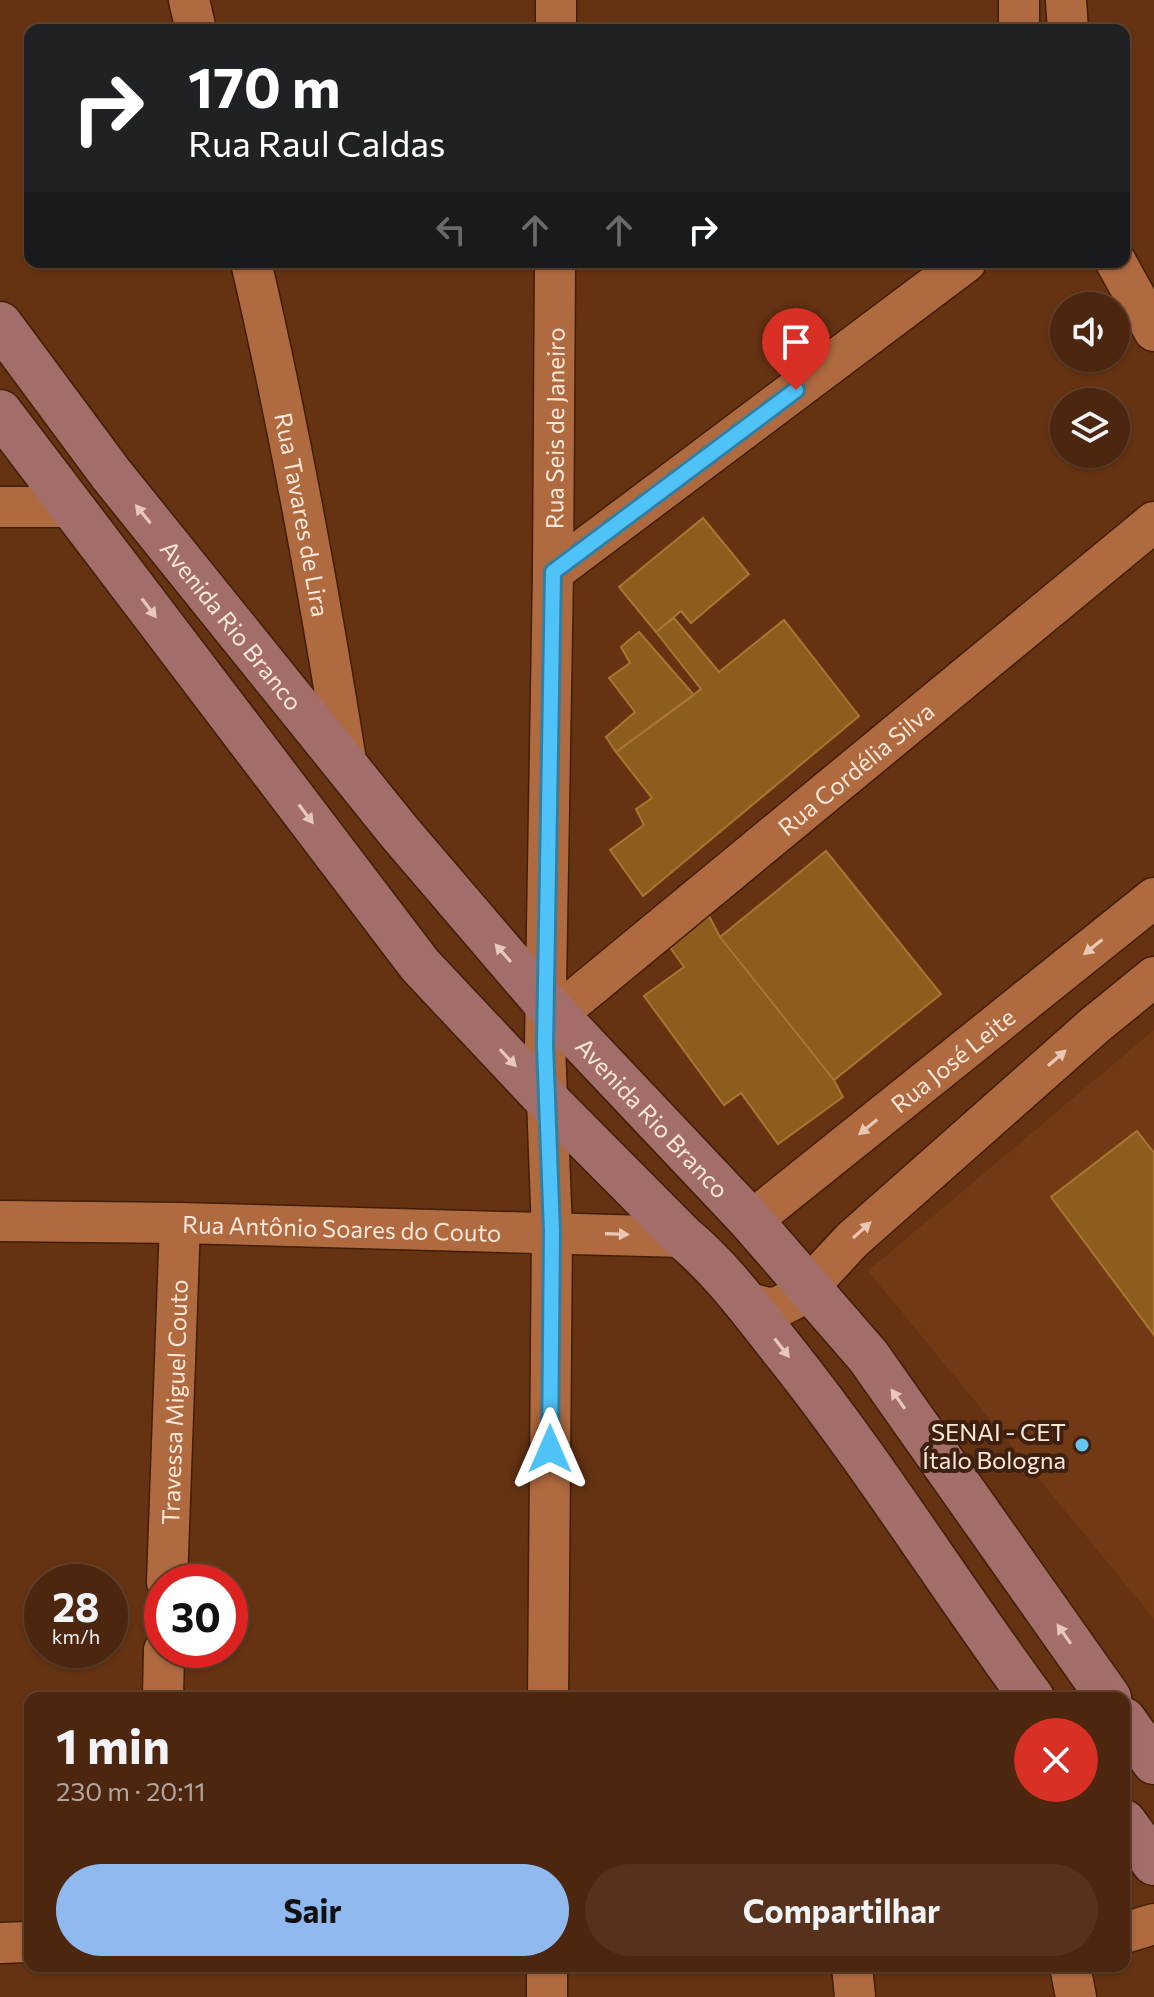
<!DOCTYPE html>
<html lang="pt">
<head>
<meta charset="utf-8">
<style>
  :root { --surface:#4c260e; --page:#56321c; --text:#f1f3f6; --muted:#b2a59e; --line:#63432e; --accent:#90b9f0 }
  body { margin:0; font-family:Commissioner,sans-serif; background:var(--page); color:var(--text); height:100vh; display:flex; flex-direction:column; font-size:30px; white-space:nowrap }
  * { box-sizing:border-box; margin:0 }
  p { font-size:26px; color:var(--muted) }
  .icon { flex:none; width:44px; height:44px; fill:none; stroke:currentColor; stroke-width:2; stroke-linecap:round; stroke-linejoin:round }
  .map { position:relative; flex:1; overflow:hidden }
  .drawer { position:absolute; left:24px; top:1692px; width:1106px; height:280px; display:flex; flex-direction:column; background:var(--surface); border-radius:16px; box-shadow:0 2px 6px #0004,0 0 0 2px var(--line) }
  .drawer>* { flex:none }
  .top-card { position:absolute; left:24px; top:24px; width:1106px; height:244px; border-radius:16px; box-shadow:0 2px 6px #0004,0 0 0 2px var(--line); background:#202124; color:#fff; overflow:hidden }
  .controls { position:absolute; left:1050px; top:292px; display:grid; gap:16px }
  .controls a { display:grid; place-items:center; width:80px; height:80px; border-radius:50%; background:var(--surface); box-shadow:0 2px 6px #0004,0 0 0 2px var(--line); font-size:40px }
  .speed { position:absolute; left:24px; top:1564px; display:flex; gap:16px; font-size:40px; font-weight:700; text-align:center }
  .speed>* { display:grid; place-content:center; width:104px; height:104px; border-radius:50%; background:var(--surface); box-shadow:0 2px 6px #0004,0 0 0 2px var(--line); line-height:1 }
  .speed small { font-size:20px; font-weight:400 }
  .speed .limit { border:12px solid #d22; background:#fff; color:#111 }
  .pin { position:absolute; display:grid; place-items:center; width:68px; height:68px; color:#fff; margin:-82px -34px; border-radius:50% 50% 50% 0; rotate:-45deg; box-shadow:0 0 8px #0007 }
  .pin .icon { rotate:45deg }
  .me { position:absolute; width:88px; margin:-44px; rotate:0deg; stroke-linejoin:round; filter:drop-shadow(0 0 6px #0008) }
  .turn { display:flex; align-items:center; gap:28px; height:168px; padding:0 32px; font-size:36px }
  .turn .icon { width:104px; height:104px; stroke-width:2.5 }
  .turn b { display:block; font-size:56px; line-height:68px }
  .lanes { display:flex; align-items:center; height:76px; padding:0 32px; background:#0003; justify-content:center; gap:40px; direction:ltr }
  .lanes .off { opacity:.35 }
  .round { display:grid; place-items:center; flex:none; width:84px; height:84px; border-radius:42px; background:var(--page) }
  .overview { display:flex; align-items:center; justify-content:space-between; height:136px; padding:0 32px }
  h1 { font-size:48px; font-weight:700; line-height:60px }
  .primary-button { display:flex; gap:16px; margin-top:auto; padding:16px 32px }
  .primary-button a { flex:1; height:92px; border-radius:48px; background:var(--accent); color:#111; font-size:32px; font-weight:700; line-height:92px; text-align:center }
  .primary-button a+a { background:var(--page); color:var(--text) }
  .map>svg:first-child { display:block }
  .built { fill:#723915 }
  .building { fill:#8c5d1c; stroke:#aa7532; stroke-width:2 }
  .lines { fill:none; stroke-linecap:round; stroke-linejoin:round }
  .street-casing { stroke:#411e07; stroke-width:43 }
  .secondary-casing { stroke:#411e07; stroke-width:47 }
  .street { stroke:#b06a40; stroke-width:40 }
  .secondary { stroke:#a36d6a; stroke-width:44 }
  .oneway { fill:#e8c8be }
  .oneway2 { fill:#ebc8b4 }
  .route-casing { stroke:#337fa1; stroke-width:20 }
  .route { stroke:#4fc3f7; stroke-width:14 }
  .poi-dot { fill:#67c4ef; stroke:#3d200f; stroke-width:3 }
  .labels { text-anchor:middle; dominant-baseline:central; stroke-width:8; stroke-linejoin:round; paint-order:stroke }
  .street-label { font-size:24px; fill:#ffe7da; stroke:#3d200f }
  .poi-label { font-size:24px; fill:#ffe7da; stroke:#3d200f; text-anchor:end }
</style>
</head>
<body>
<div class="map">
<svg width="1154" height="1997" viewBox="0 0 1154 1997">
  <rect width="100%" height="100%" fill="#653312"/>
  <path class="built" d="M1154,1030V1619L868,1271Z"/>
  <path class="building" d="M703,518L749,574L691,623L681,611L656,632L619,587Z
    M674,618L719,672L784,620L859,716L643,896L610,850L644,825L636,809L652,798L616,752L701,689L656,632Z
    M639,632L694,695L616,752L606,737L635,712L609,678L630,663L621,647Z
    M826,851L941,994L834,1080L720,937Z
    M709,916L720,937L834,1080L843,1097L778,1144L741,1093L724,1105L644,996L684,967L669,946Z
    M1137,1131L1154,1153V1335L1051,1197Z"/>
  <g class="lines">
    <g class="street-casing">
      <g id="street">
        <path d="M189,0L196,30"/>
        <path d="M1019,0V30"/>
        <path d="M1066,0L1068,30"/>
        <path d="M556,30V0"/>
        <path id="s1" d="M251,262C290,429 320,597 347,767"/>
        <path d="M1116,262L1154,331"/>
        <path d="M0,507H73"/>
        <path d="M553,572L966,262"/>
        <path id="s2" d="M556,1015L1154,522"/>
        <path id="s3" d="M0,1221L180,1223L683,1237"/>
        <path id="s4" d="M751,1221L1154,898"/>
        <path d="M745,1302L768,1308L778,1307L800,1296L852,1240L1095,1025L1154,977"/>
        <path id="s5" d="M167,1582L180,1223"/>
        <path d="M163,1698L164,1650"/>
        <path id="s6" d="M548,1698L552,1232L545,1045L553,572L555,262"/>
        <path d="M1124,1933L1154,1924"/>
        <path d="M0,1943L30,1942"/>
        <path d="M547,1966V1997"/>
        <path d="M852,1966L855,1997"/>
        <path d="M1070,1966L1076,1997"/>
      </g>
    </g>
    <g class="secondary-casing">
      <g id="secondary">
        <path id="s7" d="M0,324L111,474L400,833L548,1006L751,1221L868,1356L1109,1698"/>
        <path d="M0,412L420,965L546,1099L683,1237C724,1271 754,1314 787,1355C875,1466 949,1585 1032,1698"/>
        <path d="M1124,1720L1154,1762"/>
        <path d="M1124,1822L1154,1863"/>
      </g>
    </g>
    <use href="#street" class="street"/>
    <use href="#secondary" class="secondary"/>
  </g>
  <defs><path id="oneway-solid" d="M-6-.8H1V-3.2L6.5 0L1 3.2V.8H-6Z" transform="scale(2)"/></defs>
  <g class="oneway">
    <use href="#oneway-solid" transform="translate(143 514) rotate(-129)"/>
    <use href="#oneway-solid" transform="translate(149 608) rotate(53)"/>
    <use href="#oneway-solid" transform="translate(306 814) rotate(53)"/>
    <use href="#oneway-solid" transform="translate(503 953) rotate(-131)"/>
    <use href="#oneway-solid" transform="translate(508 1058) rotate(47)"/>
    <use href="#oneway-solid" transform="translate(782 1348) rotate(52)"/>
    <use href="#oneway-solid" transform="translate(898 1399) rotate(-125)"/>
    <use href="#oneway-solid" transform="translate(1064 1634) rotate(-125)"/>
  </g>
  <g class="oneway2">
    <use href="#oneway-solid" transform="translate(1093 947) rotate(141)"/>
    <use href="#oneway-solid" transform="translate(1057 1058) rotate(-41)"/>
    <use href="#oneway-solid" transform="translate(868 1127) rotate(141)"/>
    <use href="#oneway-solid" transform="translate(862 1230) rotate(-42)"/>
    <use href="#oneway-solid" transform="translate(617 1234) rotate(2)"/>
  </g>
  <g class="lines">
    <g class="route-casing">
      <path id="route" d="M550,1449L552,1232L545,1045L553,572L796,390"/>
    </g>
    <use href="#route" class="route"/>
  </g>
  <circle class="poi-dot" cx="1082" cy="1445" r="8"/>
  <g class="labels">
    <g class="street-label">
      <text stroke="none"><textPath href="#s6" startOffset="1270">Rua Seis de Janeiro</textPath></text>
      <text stroke="none"><textPath href="#s1" startOffset="258">Rua Tavares de Lira</textPath></text>
      <text stroke="none"><textPath href="#s7" startOffset="380">Avenida Rio Branco</textPath></text>
      <text stroke="none"><textPath href="#s2" startOffset="388">Rua Cordélia Silva</textPath></text>
      <text stroke="none"><textPath href="#s4" startOffset="258">Rua José Leite</textPath></text>
      <text stroke="none"><textPath href="#s7" startOffset="1028">Avenida Rio Branco</textPath></text>
      <text stroke="none"><textPath href="#s3" startOffset="342">Rua Antônio Soares do Couto</textPath></text>
      <text stroke="none"><textPath href="#s5" startOffset="180">Travessa Miguel Couto</textPath></text>
    </g>
    <g class="poi-label">
      <text x="1066" y="1431">SENAI - CET<tspan x="1066" dy="28">Ítalo Bologna</tspan></text>
    </g>
  </g>
</svg>
<div class="controls">
<a><svg class="icon" aria-label="sound" viewBox="0 0 24 24"><path d="M4 9h4l5-4v14l-5-4H4zM17 9q2 3 0 6"/></svg></a>
<a><svg class="icon" aria-label="layers" viewBox="0 0 24 24"><path d="M12 4l9 5-9 5-9-5zM3 14l9 5 9-5"/></svg></a>
</div>
<div class="speed"><div>28<small>km/h</small></div><div class="limit">30</div></div>
<div class="pin" style="left:796px;top:390px;background:#d93025"><svg class="icon" aria-label="arrive" viewBox="0 0 24 24"><path d="M6 21V4h12l-3 4 3 4H6"/></svg></div>
<svg class="me" style="left:550px;top:1449px" viewBox="-20 -20 40 40"><path d="M0-17L14 15 0 8-14 15z" fill="#4fc3f7" stroke="#fff" stroke-width="4"/></svg>
<div class="top-card">
<div class="turn"><svg class="icon" aria-label="right" viewBox="0 0 24 24"><path d="M7 20v-9h11M14 6l5 5-5 5"/></svg><div><b>170 m</b>Rua Raul Caldas</div></div>
<div class="lanes"><svg class="icon off" aria-label="left" viewBox="0 0 24 24"><path d="M17 20v-9H6M10 6l-5 5 5 5"/></svg><svg class="icon off" aria-label="ahead" viewBox="0 0 24 24"><path d="M12 20V5M6 11l6-6 6 6"/></svg><svg class="icon off" aria-label="ahead" viewBox="0 0 24 24"><path d="M12 20V5M6 11l6-6 6 6"/></svg><svg class="icon" aria-label="right" viewBox="0 0 24 24"><path d="M7 20v-9h11M14 6l5 5-5 5"/></svg></div>
</div>
<section class="drawer">
<div class="overview"><div><h1>1 min</h1><p>230 m · 20:11</p></div><a class="round" style="background:#d93025;color:#fff"><svg class="icon" aria-label="close" viewBox="0 0 24 24"><path d="M6 6l12 12M18 6L6 18"/></svg></a></div>
<div class="primary-button"><a>Sair</a><a>Compartilhar</a></div>
</section>
</div>
</body>
</html>
